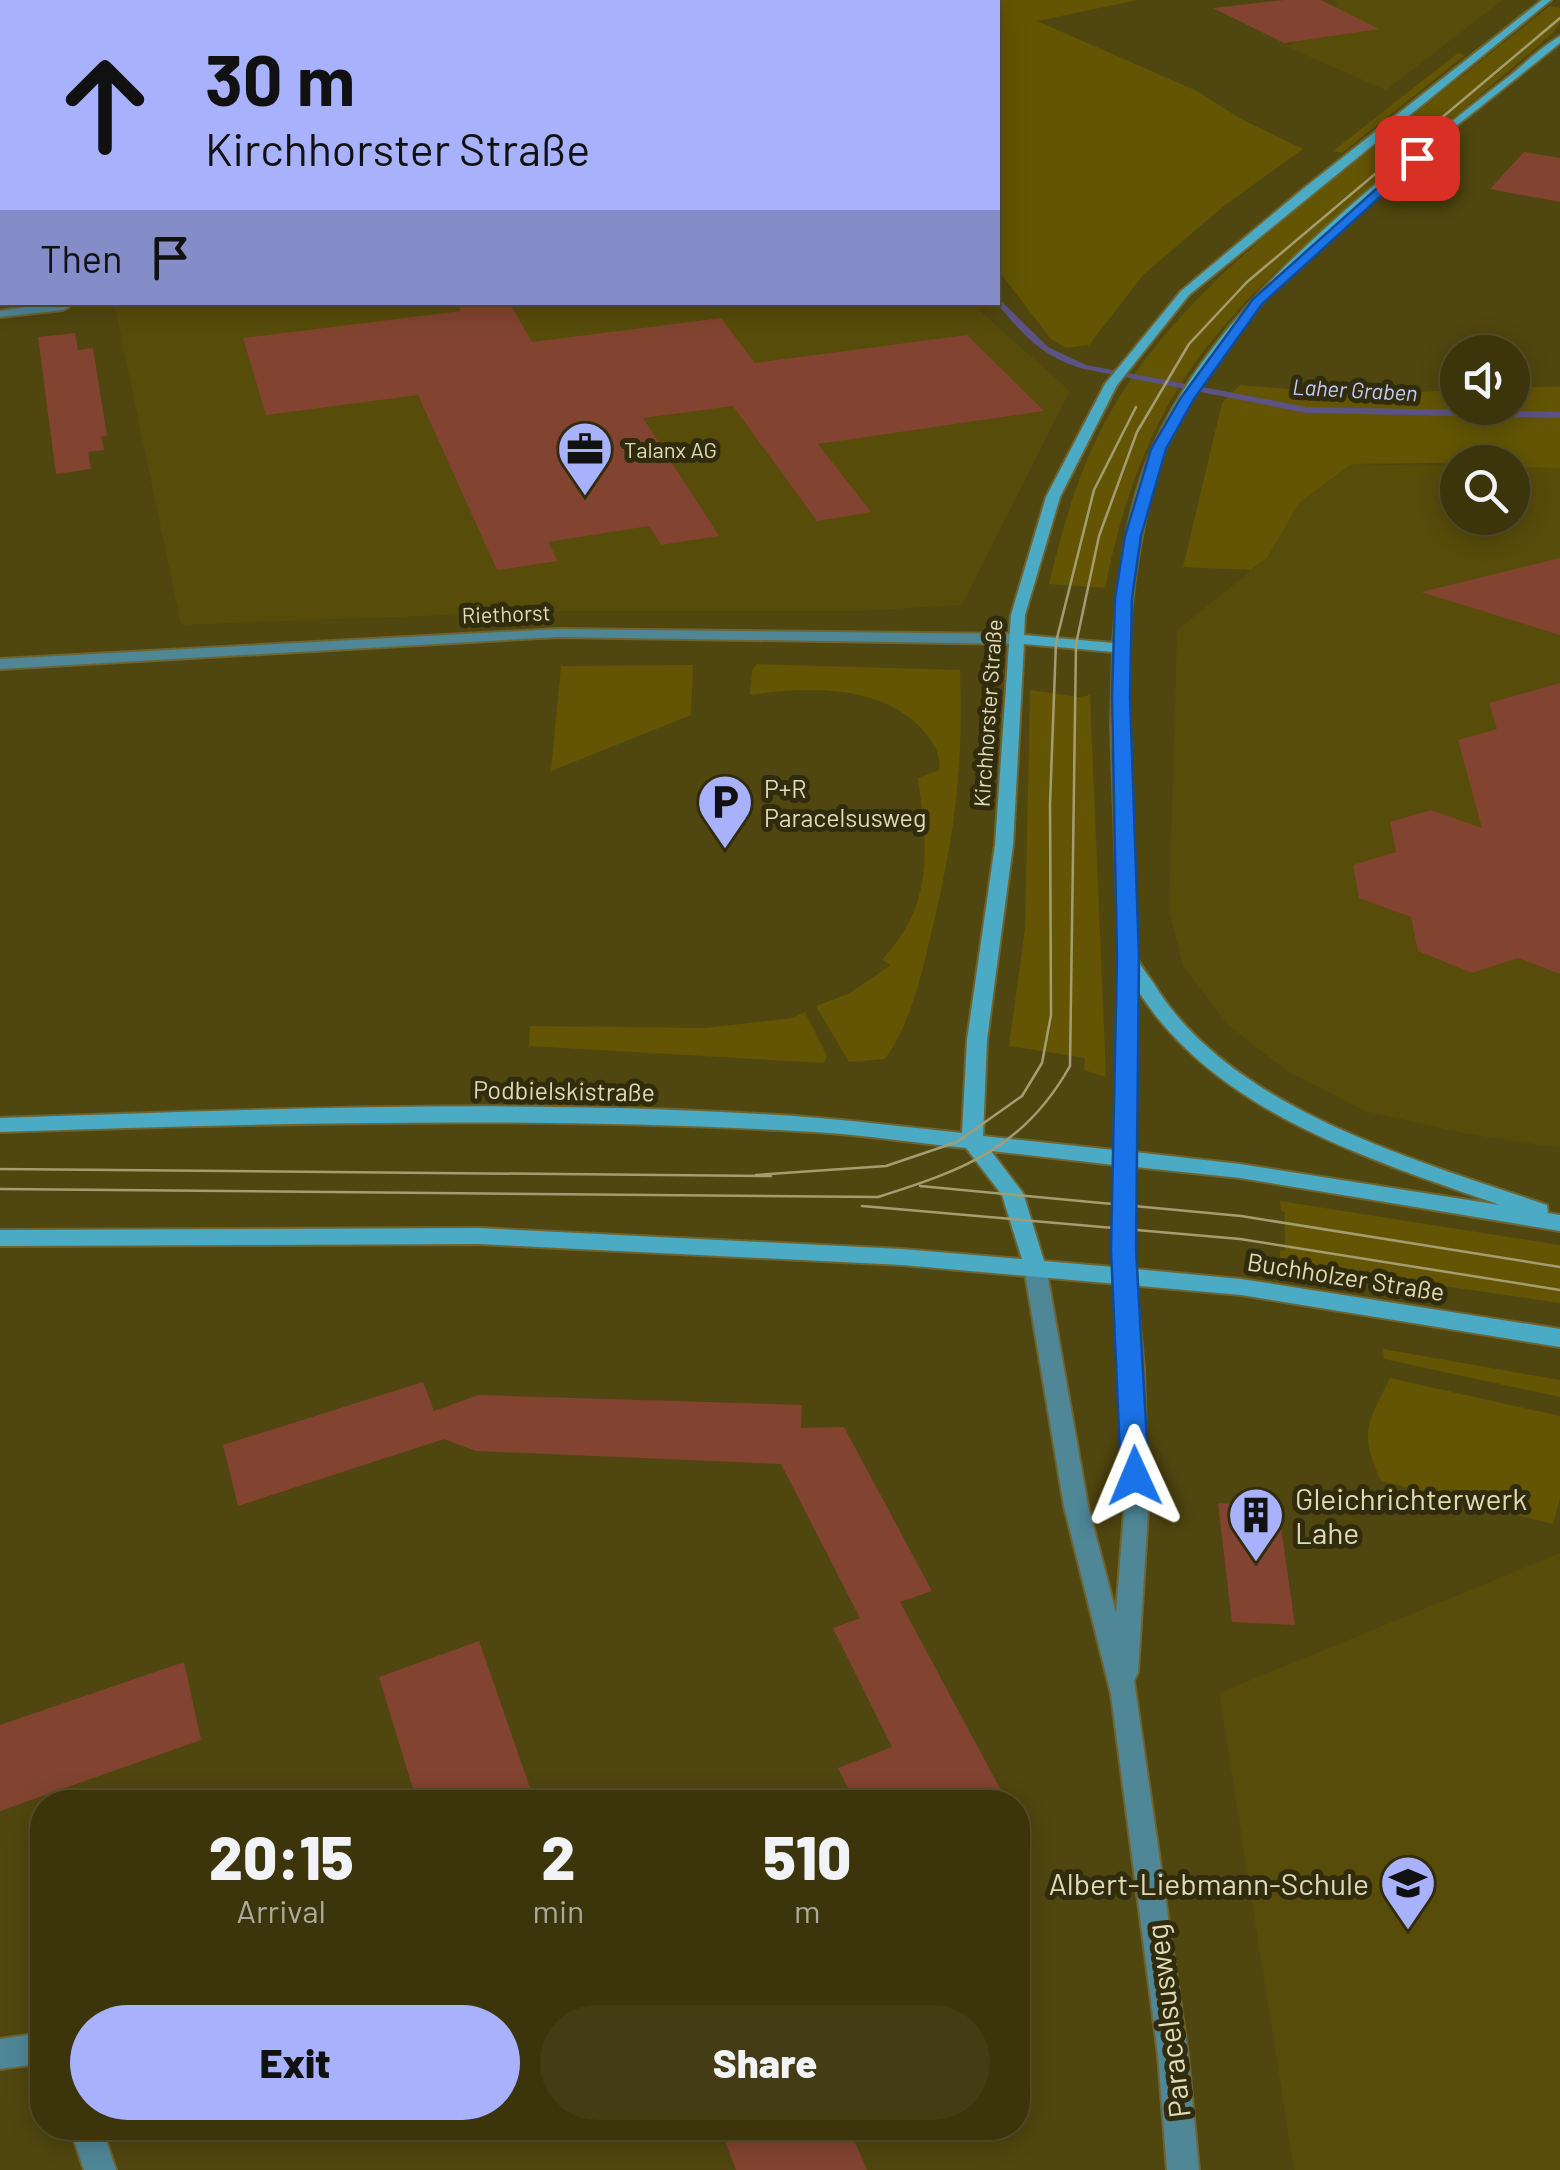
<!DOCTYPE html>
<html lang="en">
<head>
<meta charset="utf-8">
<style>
  :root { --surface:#3c340b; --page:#433c14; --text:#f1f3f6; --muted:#acaa9d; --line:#554f2c; --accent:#a7b1fc }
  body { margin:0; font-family:Barlow,sans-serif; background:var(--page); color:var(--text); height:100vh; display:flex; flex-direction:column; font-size:38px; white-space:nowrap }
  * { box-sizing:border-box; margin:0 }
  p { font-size:32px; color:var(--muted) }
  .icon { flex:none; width:55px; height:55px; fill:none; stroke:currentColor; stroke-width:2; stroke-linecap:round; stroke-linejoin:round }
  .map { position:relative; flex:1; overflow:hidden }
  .side { position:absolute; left:30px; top:1790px; width:1000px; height:350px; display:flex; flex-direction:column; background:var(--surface); border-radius:40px; box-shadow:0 5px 25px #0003,0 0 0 2px var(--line) }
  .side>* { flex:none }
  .top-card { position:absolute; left:0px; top:0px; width:1000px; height:305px; box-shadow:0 5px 25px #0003,0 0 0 2px var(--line); background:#a7b1fc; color:#111; overflow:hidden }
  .controls { position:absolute; left:1440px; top:335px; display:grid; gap:20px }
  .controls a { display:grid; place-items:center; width:90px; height:90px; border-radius:50%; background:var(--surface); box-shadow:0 5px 25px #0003,0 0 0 2px var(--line); font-size:50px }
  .pin { position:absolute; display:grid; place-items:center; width:85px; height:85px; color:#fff; margin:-42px; border-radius:20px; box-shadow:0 5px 15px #0006 }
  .me { position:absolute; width:110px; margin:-55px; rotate:359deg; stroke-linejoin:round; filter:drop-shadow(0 0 8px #0008) }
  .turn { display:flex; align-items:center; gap:35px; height:210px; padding:0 40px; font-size:45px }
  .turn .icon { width:130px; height:130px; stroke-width:2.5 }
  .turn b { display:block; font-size:70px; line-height:85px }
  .then { display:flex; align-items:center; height:95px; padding:0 40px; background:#0003; gap:20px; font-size:38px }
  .eta { display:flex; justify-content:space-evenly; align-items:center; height:170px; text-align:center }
  .eta b { font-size:60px; font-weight:800; line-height:70px }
  .primary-button { display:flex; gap:20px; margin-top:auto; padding:20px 40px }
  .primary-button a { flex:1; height:115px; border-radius:60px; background:var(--accent); color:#111; font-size:40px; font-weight:800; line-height:115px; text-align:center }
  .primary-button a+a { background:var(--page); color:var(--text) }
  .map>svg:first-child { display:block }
  .built { fill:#574c0a }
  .green { fill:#635504 }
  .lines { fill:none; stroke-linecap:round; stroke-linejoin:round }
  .stream { fill:#5b5386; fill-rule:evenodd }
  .building { fill:#824430 }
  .street-casing { stroke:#6d6431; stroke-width:4 }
  .secondary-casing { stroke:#6d6431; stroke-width:4 }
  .street { fill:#4f8797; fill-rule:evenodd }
  .secondary { fill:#4baac4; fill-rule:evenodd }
  .tram { stroke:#a59d72; stroke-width:2.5 }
  .route { fill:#1a73e8; stroke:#114b97; stroke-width:2.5 }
  .labels { text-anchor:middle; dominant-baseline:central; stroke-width:10; stroke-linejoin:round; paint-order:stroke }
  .far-water-label { font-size:22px; font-style:italic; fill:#c2cafa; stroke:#322c0f }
  .far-poi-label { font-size:22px; fill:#e0dab8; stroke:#322c0f; text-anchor:start }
  .far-street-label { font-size:22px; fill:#e0dab8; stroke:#322c0f }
  .poi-label { font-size:25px; fill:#e0dab8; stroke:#322c0f; text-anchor:start }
  .street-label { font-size:25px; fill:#e0dab8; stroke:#322c0f }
  .near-poi-label { font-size:30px; fill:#e0dab8; stroke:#322c0f; text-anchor:start }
  .near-street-label { font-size:30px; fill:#e0dab8; stroke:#322c0f }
</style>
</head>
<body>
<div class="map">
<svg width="1560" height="2170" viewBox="0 0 1560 2170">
  <rect width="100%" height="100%" fill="#50460f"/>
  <path class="built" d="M1335,0H1503L1386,90L1287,47L1295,43L1253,24L1338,6Z
    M114,303H971L1070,391L962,605L859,611H554L181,625Z
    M1352,464L1457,466L1458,518H1512L1513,467L1560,468V1148L1467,1134L1365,1111L1287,1071L1229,1026L1183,966L1169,912L1177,630L1267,558L1300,502Z
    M1560,1553V2170H1294L1219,1693Z"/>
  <path class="green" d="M290,0H1138L1037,21L1197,91L1241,119L1303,149L1224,206L1144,274L1089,345L1066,348L1051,339L998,270V2H264Z
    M1550,6L1560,8V23L1553,33C1493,84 1433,135 1373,186C1293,254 1212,321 1163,415C1134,470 1117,528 1105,588L1049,584C1064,521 1081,462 1114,406C1173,307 1260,239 1348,168C1415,114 1482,60 1550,6Z
    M1458,53L1465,55L1342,153L1333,151Z
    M1240,385L1355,395L1457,390L1458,408H1512L1513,387H1560V468L1513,467L1512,462L1352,464L1300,502L1267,558L1251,570L1183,567L1222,403Z
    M757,664L960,670C964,765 954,839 932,930C921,976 912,1021 885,1059L849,1062L816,1006L848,994L891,965L882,960C935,902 927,850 918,778L939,770C941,755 935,745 926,734C887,684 807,686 750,695L752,670Z
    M693,665L691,715L551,771L561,666Z
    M1030,690L1079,697L1090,695L1106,1077L1084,1070L1085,1058L1009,1046L1025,928Z
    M805,1012L827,1056L824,1063L529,1046L530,1026L705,1028L793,1018Z
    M1280,1201L1560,1245V1303L1280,1262V1251L1285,1250V1212L1281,1211Z
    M1383,1349L1560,1380V1397L1384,1359Z
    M1390,1378L1560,1416V1498L1553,1524L1381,1481C1359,1433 1367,1424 1390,1378Z"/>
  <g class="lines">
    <path class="stream" d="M510,0H516L518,2H512Z
      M998,298L1048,347L1086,365L1307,407L1560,412V418L1307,413L1084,369C1042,357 1023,335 996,302Z"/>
  </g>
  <path class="building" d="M1284,0H1321L1379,29L1284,43L1213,8Z
    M1524,152L1560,158V202L1490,189Z
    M457,302H509L532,342L721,318L755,363L967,335L1044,411L818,444L871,512L817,521L733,406L643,418L719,536L661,545L649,526L548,542L558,561L497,570L418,395L266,415L243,338L461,311Z
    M75,333L78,350L93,348L107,436H101L104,450L88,452L91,469L56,474L38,337Z
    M1560,558V635L1421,592Z
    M1560,683V974L1518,958L1472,973L1418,951L1411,917L1359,898L1353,865L1396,852L1390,822L1431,810L1482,828L1458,740L1497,729L1489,703Z
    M423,1382L434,1411L478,1395L802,1405L801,1428L844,1427L932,1591L900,1602L1003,1794L982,1802H920L914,1790L881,1802H855L838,1768L892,1747L833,1628L860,1618L781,1464L476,1451L444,1439L238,1506L223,1445Z
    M1218,1503L1278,1506L1295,1625L1232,1622Z
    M479,1641L535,1802H417L379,1677Z
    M184,1662L201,1740L0,1811V1725Z
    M720,2128H849L867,2170H736Z"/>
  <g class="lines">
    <g class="street-casing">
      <path id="street" d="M2,178V184L0,185V179Z
        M56,302H68L69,307L63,310L0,317V311Z
        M558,629L1015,634L1023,639L1015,644L558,637L0,669V659Z
        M1035,1259L1043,1261L1046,1267L1088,1506L1116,1613L1124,1512L1120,1369L1113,1274L1116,1268H1132L1135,1274L1144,1369L1148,1512L1138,1672L1134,1681L1188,2055L1199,2170H1167L1158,2055L1111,1694L1064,1506L1024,1267L1027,1261Z
        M34,2034L42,2037V2071L29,2065L0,2069V2039Z
        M70,2128H102L116,2170H84Z"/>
    </g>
    <g class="secondary-casing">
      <path id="secondary" d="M1542,0H1551L1189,295L1117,385L1060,497L1025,615L1024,635L1113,643C1118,579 1126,508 1152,449C1207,325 1320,229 1423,145C1452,121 1482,97 1512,74C1527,61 1543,46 1560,36V43C1421,157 1241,279 1166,448C1156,469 1151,494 1146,516C1128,597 1125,677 1128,760C1130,807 1134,854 1135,902C1136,919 1133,941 1137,957C1140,966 1149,976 1154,984C1230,1109 1416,1160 1547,1205L1548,1213L1560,1215V1231L1240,1178L1135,1167V1269L1241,1279L1560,1329V1347L1241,1295L902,1265L479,1244L0,1246V1230L479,1228L902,1249L1022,1259L1002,1195L966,1148C915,1143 865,1135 814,1132C543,1116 271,1123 0,1132V1118C272,1109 547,1097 819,1118C867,1122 914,1128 962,1133L967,1040L995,845L1011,615L1046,497L1105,384L1181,291L1304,188ZM1024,644L1113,652L1111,725L1119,956L1114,1150L983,1136L987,1040L1013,845ZM1137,989C1214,1112 1371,1160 1500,1205L1240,1164L1135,1152ZM991,1151L1114,1165L1113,1267L1044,1261L1023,1193Z"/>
    </g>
    <use href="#street" class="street"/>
    <use href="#secondary" class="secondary"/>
    <path class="tram" d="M0,1169L771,1176
      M756,1175L886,1166L957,1142L1022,1096L1042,1063L1051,1015L1050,804L1056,642L1094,490L1136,407
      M920,1186L1241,1216L1560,1267
      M0,1189L878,1197C964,1170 1024,1148 1070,1066L1076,644L1099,536L1137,432L1189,344L1247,282L1560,18
      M862,1206L1240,1239L1560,1290"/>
  </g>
  <path class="route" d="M1413,156L1423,158L1262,304L1194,399L1166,449L1141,536L1132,598L1130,697L1139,958L1136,1250L1149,1476L1145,1484L1135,1487L1125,1484L1121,1476L1111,1250L1117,958L1112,697L1115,598L1125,536L1151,449L1180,399L1253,299Z"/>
  <defs>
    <g id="office-pin" transform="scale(2.875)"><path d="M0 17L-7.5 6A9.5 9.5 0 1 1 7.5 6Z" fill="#a7b1fc" stroke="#322c0f"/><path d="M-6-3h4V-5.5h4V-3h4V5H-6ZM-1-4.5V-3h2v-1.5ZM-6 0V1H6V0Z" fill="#111"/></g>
    <g id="parking-pin" transform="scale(2.875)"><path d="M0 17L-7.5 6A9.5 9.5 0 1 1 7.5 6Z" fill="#a7b1fc" stroke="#322c0f"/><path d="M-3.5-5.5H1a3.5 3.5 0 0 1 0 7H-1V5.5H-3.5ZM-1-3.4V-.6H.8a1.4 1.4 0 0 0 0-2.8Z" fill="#111"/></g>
    <g id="building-pin" transform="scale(2.875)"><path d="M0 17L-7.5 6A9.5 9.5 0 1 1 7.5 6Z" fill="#a7b1fc" stroke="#322c0f"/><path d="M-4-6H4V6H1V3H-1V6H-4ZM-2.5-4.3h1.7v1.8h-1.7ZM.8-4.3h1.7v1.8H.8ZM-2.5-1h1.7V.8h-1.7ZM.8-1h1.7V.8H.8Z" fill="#111"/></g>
    <g id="school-pin" transform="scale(2.875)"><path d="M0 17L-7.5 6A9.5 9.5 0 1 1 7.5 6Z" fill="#a7b1fc" stroke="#322c0f"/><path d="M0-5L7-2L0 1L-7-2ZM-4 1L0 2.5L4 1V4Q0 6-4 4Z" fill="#111"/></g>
  </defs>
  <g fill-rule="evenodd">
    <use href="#office-pin" x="585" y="449"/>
    <use href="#parking-pin" x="725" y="802"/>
    <use href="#building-pin" x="1256" y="1515"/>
    <use href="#school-pin" x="1408" y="1883"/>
  </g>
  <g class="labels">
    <g class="far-water-label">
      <text transform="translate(1355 389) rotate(3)">Laher Graben</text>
    </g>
    <g class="far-poi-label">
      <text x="624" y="449">Talanx AG</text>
    </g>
    <g class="far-street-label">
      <text transform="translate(506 613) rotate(-2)">Riethorst</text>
      <text transform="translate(987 713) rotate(-86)">Kirchhorster Straße</text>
    </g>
    <g class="poi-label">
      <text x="764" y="788">P+R<tspan x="764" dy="29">Paracelsusweg</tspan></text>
    </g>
    <g class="street-label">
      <text transform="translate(564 1090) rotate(1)">Podbielskistraße</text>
      <text transform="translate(1346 1276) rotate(9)">Buchholzer Straße</text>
    </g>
    <g class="near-poi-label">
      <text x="1295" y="1498">Gleichrichterwerk<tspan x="1295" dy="34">Lahe</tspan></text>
      <text x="1369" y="1883" text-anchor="end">Albert-Liebmann-Schule</text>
    </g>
    <g class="near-street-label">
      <text transform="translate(1167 2021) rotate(-97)">Paracelsusweg</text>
    </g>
  </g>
</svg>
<div class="controls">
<a><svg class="icon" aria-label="sound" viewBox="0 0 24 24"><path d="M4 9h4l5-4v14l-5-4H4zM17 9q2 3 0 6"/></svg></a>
<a><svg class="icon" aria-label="search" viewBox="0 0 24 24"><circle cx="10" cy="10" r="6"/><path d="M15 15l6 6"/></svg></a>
</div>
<div class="pin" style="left:1417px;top:158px;background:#d93025"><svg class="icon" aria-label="arrive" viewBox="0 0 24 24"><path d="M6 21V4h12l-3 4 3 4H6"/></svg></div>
<svg class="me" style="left:1135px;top:1476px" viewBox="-20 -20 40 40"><path d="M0-17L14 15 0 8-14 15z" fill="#1a73e8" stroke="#fff" stroke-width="4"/></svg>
<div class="top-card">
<div class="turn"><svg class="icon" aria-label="ahead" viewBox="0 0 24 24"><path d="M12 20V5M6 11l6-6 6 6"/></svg><div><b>30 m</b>Kirchhorster Straße</div></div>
<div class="then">Then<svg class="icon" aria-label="arrive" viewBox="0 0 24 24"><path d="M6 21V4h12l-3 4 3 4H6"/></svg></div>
</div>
<section class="side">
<div class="eta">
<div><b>20:15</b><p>Arrival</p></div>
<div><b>2</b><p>min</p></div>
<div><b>510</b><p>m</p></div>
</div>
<div class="primary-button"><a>Exit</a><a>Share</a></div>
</section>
</div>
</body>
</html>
